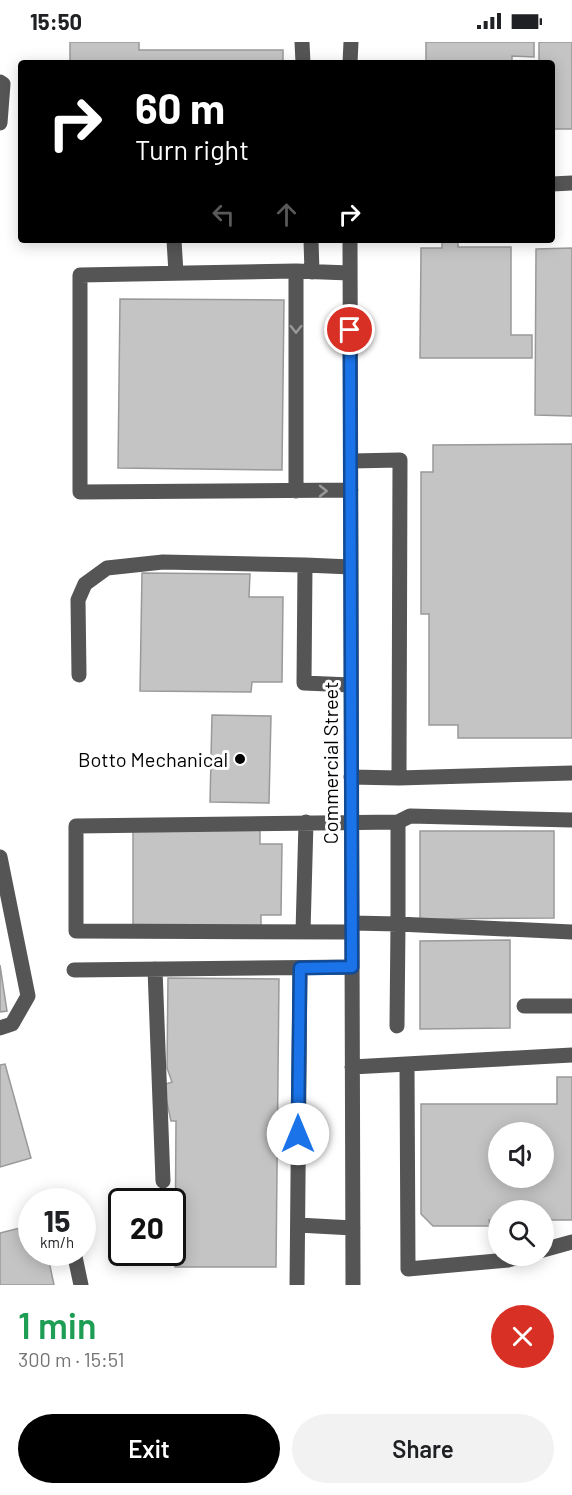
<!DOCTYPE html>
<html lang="en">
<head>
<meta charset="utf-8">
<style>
  :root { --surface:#fff; --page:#f2f2f2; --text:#202124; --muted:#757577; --accent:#000 }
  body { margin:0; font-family:Barlow,sans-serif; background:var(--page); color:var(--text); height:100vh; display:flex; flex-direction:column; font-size:22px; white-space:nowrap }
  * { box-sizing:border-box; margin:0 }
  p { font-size:20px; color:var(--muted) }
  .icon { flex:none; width:33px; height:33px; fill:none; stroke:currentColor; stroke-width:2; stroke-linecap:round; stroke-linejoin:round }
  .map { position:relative; height:1243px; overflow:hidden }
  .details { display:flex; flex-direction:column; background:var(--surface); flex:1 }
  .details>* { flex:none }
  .top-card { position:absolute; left:18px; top:18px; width:537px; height:183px; border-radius:6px; box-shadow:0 3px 15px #0003; background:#000; color:#fff; overflow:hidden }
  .controls { position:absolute; left:488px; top:1080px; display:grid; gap:12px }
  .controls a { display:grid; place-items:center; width:66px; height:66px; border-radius:50%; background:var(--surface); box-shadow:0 3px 15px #0003; font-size:30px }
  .speed { position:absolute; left:18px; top:1146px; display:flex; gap:12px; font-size:30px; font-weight:700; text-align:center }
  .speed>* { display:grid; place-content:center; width:78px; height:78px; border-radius:50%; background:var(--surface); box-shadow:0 3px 15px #0003; line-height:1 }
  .speed small { font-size:15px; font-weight:400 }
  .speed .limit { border:3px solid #111; border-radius:9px; background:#fff; color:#111 }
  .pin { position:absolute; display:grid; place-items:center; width:51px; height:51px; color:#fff; margin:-26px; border:3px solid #fff; border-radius:50%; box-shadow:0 2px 6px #0007 }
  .me { position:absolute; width:66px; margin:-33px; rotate:0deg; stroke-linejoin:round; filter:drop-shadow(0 0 4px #0008) }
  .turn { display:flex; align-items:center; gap:21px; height:126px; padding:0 18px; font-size:27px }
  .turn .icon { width:78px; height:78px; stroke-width:2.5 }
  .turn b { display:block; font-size:42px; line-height:51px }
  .lanes { display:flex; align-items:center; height:57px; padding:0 18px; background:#0003; justify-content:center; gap:30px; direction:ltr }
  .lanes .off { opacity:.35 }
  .round { display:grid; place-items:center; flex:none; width:63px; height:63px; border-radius:32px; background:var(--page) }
  .headline { display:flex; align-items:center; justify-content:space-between; height:102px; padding:0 18px }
  h1 { font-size:36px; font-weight:600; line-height:45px; color:#1e9e55 }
  .action { display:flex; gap:12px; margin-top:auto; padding:12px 18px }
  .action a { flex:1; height:69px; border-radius:36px; background:var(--accent); color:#fff; font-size:24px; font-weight:600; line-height:69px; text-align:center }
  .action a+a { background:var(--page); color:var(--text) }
  .status { display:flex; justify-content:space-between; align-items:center; height:42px; padding:0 30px; background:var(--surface); direction:ltr }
  .status svg { height:16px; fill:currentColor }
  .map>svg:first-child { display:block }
  .building { fill:#c4c4c4; stroke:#999; stroke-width:1.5; fill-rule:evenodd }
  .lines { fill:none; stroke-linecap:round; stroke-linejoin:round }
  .minor { stroke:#555; stroke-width:15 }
  .oneway { stroke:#999 }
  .route-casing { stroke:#114b97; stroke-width:15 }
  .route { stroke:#1a73e8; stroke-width:10 }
  .poi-dot { fill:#000; stroke:#fff; stroke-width:2 }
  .labels { text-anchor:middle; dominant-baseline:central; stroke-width:6; stroke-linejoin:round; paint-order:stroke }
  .poi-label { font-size:20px; fill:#000; stroke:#fff; text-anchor:end }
  .street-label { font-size:20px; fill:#000; stroke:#fff }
</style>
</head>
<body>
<div class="status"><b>15:50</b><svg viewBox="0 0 49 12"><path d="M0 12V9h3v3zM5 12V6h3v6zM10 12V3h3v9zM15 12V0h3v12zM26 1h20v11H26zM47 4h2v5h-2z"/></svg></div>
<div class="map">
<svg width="572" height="1243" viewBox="0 0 572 1243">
  <rect width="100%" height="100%" fill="#fff"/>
  <path class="building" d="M70,0H139V8H283V21H70Z
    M426,0H534V15L512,14V21H426Z
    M539,0H572V87H552V21H539Z
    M449,198H458V205H511V293H532V316H420L421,206H442V200Z
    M572,206V374L535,373L536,207Z
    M120,257L284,258L282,428L118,426Z
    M572,402V696H458V683H429V572H421V430H433V403Z
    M142,531L250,532L249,555H283L282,640H252L251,650L140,649Z
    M212,673L271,674L269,761L210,760Z
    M133,788H260V802H282L281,873H261V887L133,886Z
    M420,789H554V876L420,877Z
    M510,898V986L420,987V899Z
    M0,923L7,969L0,970Z
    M168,936L279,937L276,1225H175L176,1079H171L163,1043L172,1040L167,1026Z
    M5,1022L31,1116L0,1125V1023Z
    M557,1035H572V1178H543V1168H498V1178H489L490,1184H433L421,1172V1062H557ZM498,1090H543V1136H498Z
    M32,1183V1210H47L54,1243H0V1191Z"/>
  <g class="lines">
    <path class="minor" d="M302,0L303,21
      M350,21L351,0
      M0,40L3,42L0,81
      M552,142L572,141
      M174,198L176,231
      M311,198L312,230
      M350,198L353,1243
      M350,231L296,229L80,233V450L351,448
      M351,419L400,418L399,736L351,735
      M296,449V229
      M351,525L305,523L304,641L351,643
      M79,633L78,558L85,542L107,526L163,520L305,523
      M399,736L572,731
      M398,780L410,774L572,778
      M0,815L28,954L12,982L0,986
      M303,890L306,780
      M352,890L76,889V784L398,780V882L352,881
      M155,927L163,1139
      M74,928L352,925
      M524,964H572
      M397,984L398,882L572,890
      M407,1022L408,1227L508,1218L523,1214
      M352,1025L572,1013
      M298,1183L353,1186
      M543,1208L572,1200
      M74,1210L81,1243
      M297,1243L300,926"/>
  </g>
  <defs><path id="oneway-chevron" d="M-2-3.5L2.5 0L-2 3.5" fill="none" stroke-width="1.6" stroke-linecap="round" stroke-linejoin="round" transform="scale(1.5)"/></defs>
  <g class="oneway">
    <use href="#oneway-chevron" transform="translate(296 287) rotate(90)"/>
    <use href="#oneway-chevron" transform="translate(323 449)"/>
  </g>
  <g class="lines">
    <g class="route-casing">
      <path id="route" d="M298,1092L300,926L352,925L350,288"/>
    </g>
    <use href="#route" class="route"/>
  </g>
  <circle class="poi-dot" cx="240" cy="717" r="6"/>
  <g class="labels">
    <g class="poi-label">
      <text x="228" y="717">Botto Mechanical</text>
    </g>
    <g class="street-label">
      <text transform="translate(330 721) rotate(-90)">Commercial Street</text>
    </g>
  </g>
</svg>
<div class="controls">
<a><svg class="icon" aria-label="sound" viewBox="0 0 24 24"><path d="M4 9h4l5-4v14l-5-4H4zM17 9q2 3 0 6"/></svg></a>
<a><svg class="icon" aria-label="search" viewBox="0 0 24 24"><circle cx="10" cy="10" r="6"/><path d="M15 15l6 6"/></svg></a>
</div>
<div class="speed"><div>15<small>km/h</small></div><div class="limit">20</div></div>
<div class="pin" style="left:350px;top:288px;background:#d93025"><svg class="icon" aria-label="arrive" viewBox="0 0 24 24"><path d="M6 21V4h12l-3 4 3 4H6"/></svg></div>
<svg class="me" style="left:298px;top:1092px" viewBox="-20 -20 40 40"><circle r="19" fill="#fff"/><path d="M0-13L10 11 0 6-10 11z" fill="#1a73e8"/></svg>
<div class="top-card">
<div class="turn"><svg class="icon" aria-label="right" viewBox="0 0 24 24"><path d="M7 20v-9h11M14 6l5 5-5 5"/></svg><div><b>60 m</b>Turn right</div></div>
<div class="lanes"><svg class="icon off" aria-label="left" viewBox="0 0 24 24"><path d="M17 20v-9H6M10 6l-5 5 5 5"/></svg><svg class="icon off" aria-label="ahead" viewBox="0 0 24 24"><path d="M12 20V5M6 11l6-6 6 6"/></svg><svg class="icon" aria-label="right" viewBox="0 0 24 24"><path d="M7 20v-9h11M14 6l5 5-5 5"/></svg></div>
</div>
</div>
<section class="details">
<div class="headline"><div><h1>1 min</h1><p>300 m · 15:51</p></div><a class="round" style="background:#d93025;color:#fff"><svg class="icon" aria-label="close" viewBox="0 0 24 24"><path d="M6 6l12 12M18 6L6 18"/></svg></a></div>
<div class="action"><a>Exit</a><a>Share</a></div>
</section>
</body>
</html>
